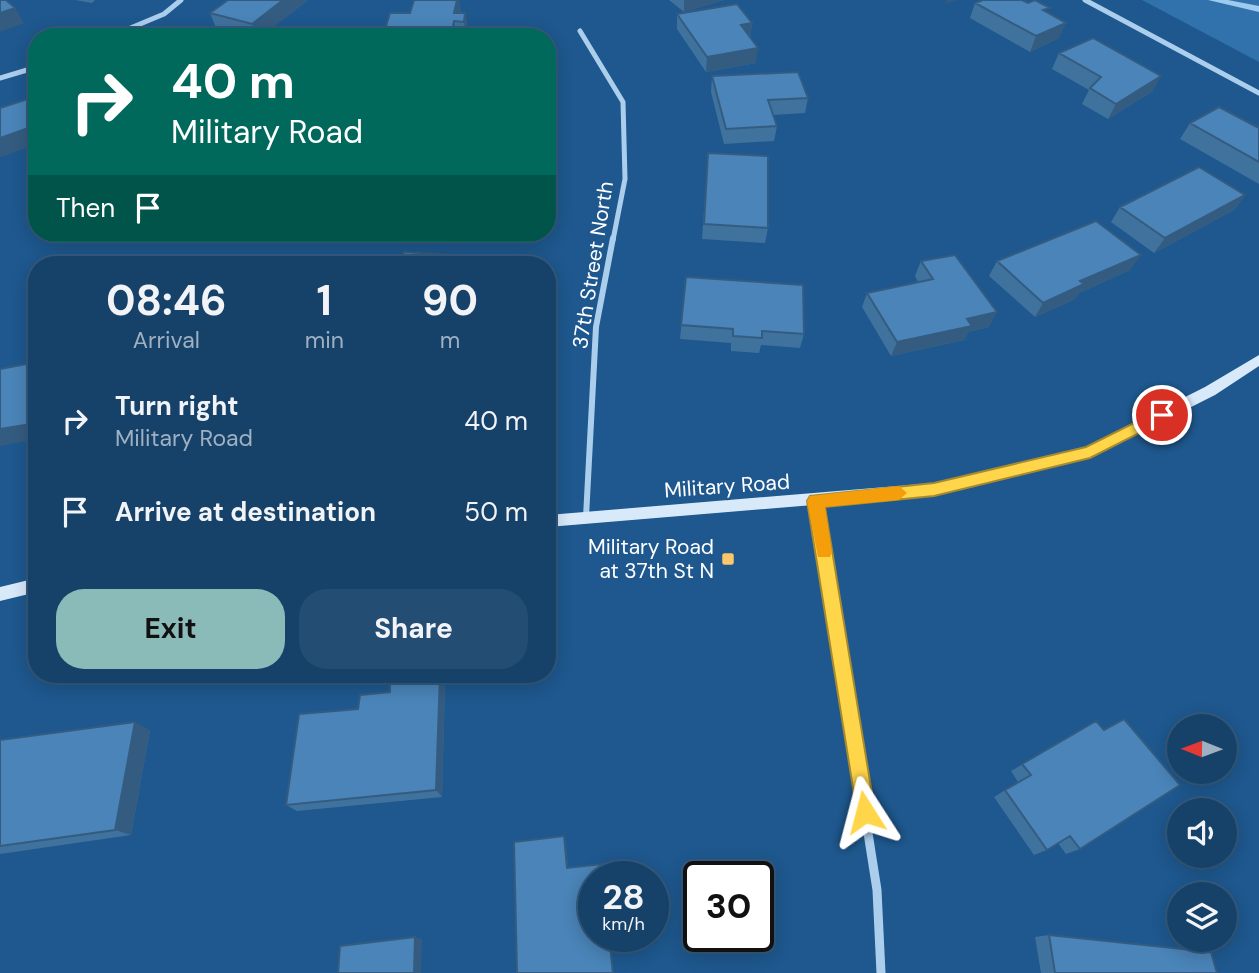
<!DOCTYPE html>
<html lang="en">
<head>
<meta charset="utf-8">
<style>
  :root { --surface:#16426a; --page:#234d72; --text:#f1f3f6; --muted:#9eb0c1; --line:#355b7e; --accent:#8bbbb9 }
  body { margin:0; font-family:"DM Sans",sans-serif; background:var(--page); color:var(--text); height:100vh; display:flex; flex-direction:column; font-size:26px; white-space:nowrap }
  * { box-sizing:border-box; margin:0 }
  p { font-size:23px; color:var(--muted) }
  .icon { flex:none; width:38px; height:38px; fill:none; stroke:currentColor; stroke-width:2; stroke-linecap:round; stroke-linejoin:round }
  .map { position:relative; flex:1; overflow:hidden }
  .details { position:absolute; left:28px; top:256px; width:528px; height:427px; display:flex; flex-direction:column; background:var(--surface); border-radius:28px; box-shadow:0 4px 18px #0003,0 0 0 2px var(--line) }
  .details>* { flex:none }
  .guide { position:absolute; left:28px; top:28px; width:528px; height:214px; border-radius:28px; box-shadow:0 4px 18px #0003,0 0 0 2px var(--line); background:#00695c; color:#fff; overflow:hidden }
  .needle { width:46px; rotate:271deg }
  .controls { position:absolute; left:1167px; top:714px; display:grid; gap:14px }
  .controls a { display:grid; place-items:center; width:70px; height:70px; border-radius:50%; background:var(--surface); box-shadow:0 4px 18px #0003,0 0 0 2px var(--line); font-size:35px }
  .speed { position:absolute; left:578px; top:861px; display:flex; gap:14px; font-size:35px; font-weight:700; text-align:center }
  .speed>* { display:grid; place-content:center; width:91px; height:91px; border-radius:50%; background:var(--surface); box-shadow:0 4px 18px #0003,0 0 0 2px var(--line); line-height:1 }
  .speed small { font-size:18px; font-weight:400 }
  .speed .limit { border:4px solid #111; border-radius:10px; background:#fff; color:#111 }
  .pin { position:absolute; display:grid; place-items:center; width:60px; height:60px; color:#fff; margin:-30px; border:4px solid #fff; border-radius:50%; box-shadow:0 2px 7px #0007 }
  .me { position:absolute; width:77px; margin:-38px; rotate:351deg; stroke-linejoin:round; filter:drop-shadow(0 0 5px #0008) }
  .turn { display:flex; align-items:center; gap:24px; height:147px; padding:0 28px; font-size:32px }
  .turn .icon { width:91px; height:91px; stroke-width:2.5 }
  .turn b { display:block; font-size:49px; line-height:60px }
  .then { display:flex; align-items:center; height:66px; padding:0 28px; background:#0003; gap:14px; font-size:26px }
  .eta { display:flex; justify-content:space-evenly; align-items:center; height:119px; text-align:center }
  .eta b { font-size:42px; font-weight:700; line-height:49px }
  .cta { display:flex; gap:14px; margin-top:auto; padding:14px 28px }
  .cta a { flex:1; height:80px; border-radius:28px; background:var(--accent); color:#111; font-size:28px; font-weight:700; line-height:80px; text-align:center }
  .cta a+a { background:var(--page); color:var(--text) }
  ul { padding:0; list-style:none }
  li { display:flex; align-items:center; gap:21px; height:91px; padding:0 28px }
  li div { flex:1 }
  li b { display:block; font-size:26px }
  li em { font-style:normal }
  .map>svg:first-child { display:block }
  .green { fill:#3172ac }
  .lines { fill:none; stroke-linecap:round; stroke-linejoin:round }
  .stream { fill:#9fcaef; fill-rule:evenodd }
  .street-far2 { stroke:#acceed; stroke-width:5 }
  .street-far1 { stroke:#acceed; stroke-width:6 }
  .street { stroke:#acceed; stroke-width:9 }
  .secondary { fill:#d8e9fa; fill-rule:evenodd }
  .wall { fill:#40729e }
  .shaded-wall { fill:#345c81 }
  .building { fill:#4a84b8; stroke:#345c81; stroke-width:2 }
  .route { fill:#ffd54a; stroke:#a68a30; stroke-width:2 }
  .slow { fill:#f59e0b }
  .poi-dot { fill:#fcc76b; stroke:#1e588e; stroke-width:2.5 }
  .labels { text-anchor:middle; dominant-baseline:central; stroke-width:5; stroke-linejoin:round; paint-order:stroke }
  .street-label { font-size:21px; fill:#fff; stroke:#1e588e }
  .poi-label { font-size:21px; fill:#fff; stroke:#1e588e; text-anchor:end }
</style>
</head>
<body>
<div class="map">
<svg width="1259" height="973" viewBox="0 0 1259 973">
  <rect width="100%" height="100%" fill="#1e588e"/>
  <path class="green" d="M1142,0H1259V62Z"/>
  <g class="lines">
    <path class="stream" d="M1208,0H1228L1259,6V12Z"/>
    <path class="street-far2" d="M1085,0L1259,93
      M580,31L623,102L625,179L613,240
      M109,37L164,14L181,0
      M0,78L37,67"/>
    <path class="street-far1" d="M816,501L825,556
      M586,517L596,327L613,238"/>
    <path class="street" d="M824,554L877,890L881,973"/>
    <path class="secondary" d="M1259,355V366L1215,395L1094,456L934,495L548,527V515L934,483L1086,447L1205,387Z
      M37,578V592L0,601V587Z"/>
  </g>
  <path class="wall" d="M75,0H95L92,3Z
    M228,0H308L260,37H250L216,28L210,13Z
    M414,0H459L460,13H465L468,28L466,37H383L390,13H410Z
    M669,0H724L684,12Z
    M975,3L1048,13L1059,38L1030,52L970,18Z
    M677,14L752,23L750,38L756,63L706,72L677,29Z
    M1059,53L1153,91L1108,119L1082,104L1089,90L1052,69Z
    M712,76L808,98L805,113L773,115L777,126L774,141L724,144L711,92Z
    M1190,123L1259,128V184L1180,139Z
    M707,168L768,228L765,243L702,239Z
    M1245,195L1234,210L1154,253L1111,222L1120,207Z
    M921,261L989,327L968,332L964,340L891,356L862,307L867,293L918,282L915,276Z
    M997,261L1130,270L1079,293L1075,299L1035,317L989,276Z
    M686,277L804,334L800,348L761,345L759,353L731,351V343L680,339Z
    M445,683L442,797L297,811L286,805L358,709L390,692Z
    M1096,721L1080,849L1066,854L1058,843L1047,850L1034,855L994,797L1018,782L1011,771Z
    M150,730L131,835L0,854V740Z
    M1049,935L1217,973H1041L1035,937Z"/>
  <path class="shaded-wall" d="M283,0H308L260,37H257L252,24Z
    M457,0H459L461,11L458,22L454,13Z
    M684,0H724L684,12Z
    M947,0H956L946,4Z
    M15,8L24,23L0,32V13Z
    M465,13L468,28L466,37L464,22Z
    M454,21L456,37H451V36Z
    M752,23L750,38L741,25Z
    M1066,23L1059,38L1030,52L1036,36Z
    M758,48L756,63L706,72L707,57Z
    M1161,76L1153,91L1108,119L1116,104Z
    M37,125V144L1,157L0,156V138Z
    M1245,195L1234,210L1154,253L1165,238Z
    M1141,255L1130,270L1079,293L1075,299L1035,317L1043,303L1080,281Z
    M997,312L989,327L968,332L964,340L891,356L897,342L967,319Z
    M37,423V439L0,446V429Z
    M440,674L445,683L442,797L436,790Z
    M135,722L150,730L131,835L115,830Z
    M564,836L566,842L569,872L567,868Z
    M415,937L422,939L421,973H414Z"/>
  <path class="building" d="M0,0H6L15,8L0,13Z
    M228,0H283L252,24L210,13Z
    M414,0H457L454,13H465L464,22L454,21L451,36H383L390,13H410Z
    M983,0H1022L1028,3L1035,0L1050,8L1043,10L1066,23L1036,36L975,3Z
    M737,4L752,23L741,25L758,48L707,57L677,14Z
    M187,31L198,37H175Z
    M1093,38L1161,76L1116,104L1090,88L1101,77L1059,53Z
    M798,72L808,98L768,100L777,126L726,129L712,76Z
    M37,96V125L0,138V108Z
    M1219,107L1259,128V162L1190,123Z
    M708,153L768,156V228L704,224Z
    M1199,167L1245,195L1165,238L1120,207Z
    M1096,221L1141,255L1080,281L1084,284L1043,303L997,261Z
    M404,252L468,256L465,264H399Z
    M955,255L997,312L967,319L972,326L897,342L867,293L933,279L921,261Z
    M686,277L803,285L804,334L762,331V338L733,336V329L681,325Z
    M37,362V423L0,429V369Z
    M440,674L436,790L286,805L299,714L358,709L360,695L390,692V678Z
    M1124,719L1180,785L1080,849L1070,836L1047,850L1005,790L1031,775L1022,764L1096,721L1104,730Z
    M135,722L115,830L0,846V740Z
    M564,836L567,868L603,864L604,877H593V936H609L613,973H517L514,842Z
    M1049,935L1211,952L1217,973H1055Z
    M415,937L414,973H338L340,946Z"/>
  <path class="route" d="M1162,409L1167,411V419L1090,458L934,496L825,507L875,812L872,819L865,822L858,819L807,501L810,496L934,483L1086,447Z"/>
  <path class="slow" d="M899,486L907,493L899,500L825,507L832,552L830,557H818L807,501L810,496Z"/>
  <rect class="poi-dot" x="721" y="552" width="14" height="14" rx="3.5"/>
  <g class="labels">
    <g class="street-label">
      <text transform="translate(593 265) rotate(-81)">37th Street North</text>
      <text transform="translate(727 486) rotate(-4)">Military Road</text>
    </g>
    <g class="poi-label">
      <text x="714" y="547">Military Road<tspan x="714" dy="24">at 37th St N</tspan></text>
    </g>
  </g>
</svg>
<div class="controls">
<a><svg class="needle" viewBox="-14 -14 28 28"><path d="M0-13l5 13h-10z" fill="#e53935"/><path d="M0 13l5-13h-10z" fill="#9eb0c1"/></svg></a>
<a><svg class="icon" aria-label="sound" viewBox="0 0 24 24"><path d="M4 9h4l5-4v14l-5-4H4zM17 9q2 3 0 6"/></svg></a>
<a><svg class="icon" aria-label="layers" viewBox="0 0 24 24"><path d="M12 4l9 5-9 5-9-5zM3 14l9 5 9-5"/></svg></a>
</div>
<div class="speed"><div>28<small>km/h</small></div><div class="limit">30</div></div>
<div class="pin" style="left:1162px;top:415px;background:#d93025"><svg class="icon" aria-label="arrive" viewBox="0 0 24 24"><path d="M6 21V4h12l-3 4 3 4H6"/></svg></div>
<svg class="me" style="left:865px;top:812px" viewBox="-20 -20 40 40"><path d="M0-17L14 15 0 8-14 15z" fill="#ffd54a" stroke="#fff" stroke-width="4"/></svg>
<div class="guide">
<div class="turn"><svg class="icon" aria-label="right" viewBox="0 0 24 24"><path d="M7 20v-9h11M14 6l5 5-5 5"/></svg><div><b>40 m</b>Military Road</div></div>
<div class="then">Then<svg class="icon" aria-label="arrive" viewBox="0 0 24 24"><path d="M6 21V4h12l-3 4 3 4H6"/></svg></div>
</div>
<section class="details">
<div class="eta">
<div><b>08:46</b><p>Arrival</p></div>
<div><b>1</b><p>min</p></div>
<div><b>90</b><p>m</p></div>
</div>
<ul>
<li><svg class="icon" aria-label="right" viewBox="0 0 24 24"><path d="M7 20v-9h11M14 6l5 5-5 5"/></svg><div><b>Turn right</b><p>Military Road</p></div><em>40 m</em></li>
<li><svg class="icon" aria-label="arrive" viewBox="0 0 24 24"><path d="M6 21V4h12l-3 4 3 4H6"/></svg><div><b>Arrive at destination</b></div><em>50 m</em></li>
</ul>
<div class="cta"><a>Exit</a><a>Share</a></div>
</section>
</div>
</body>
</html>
